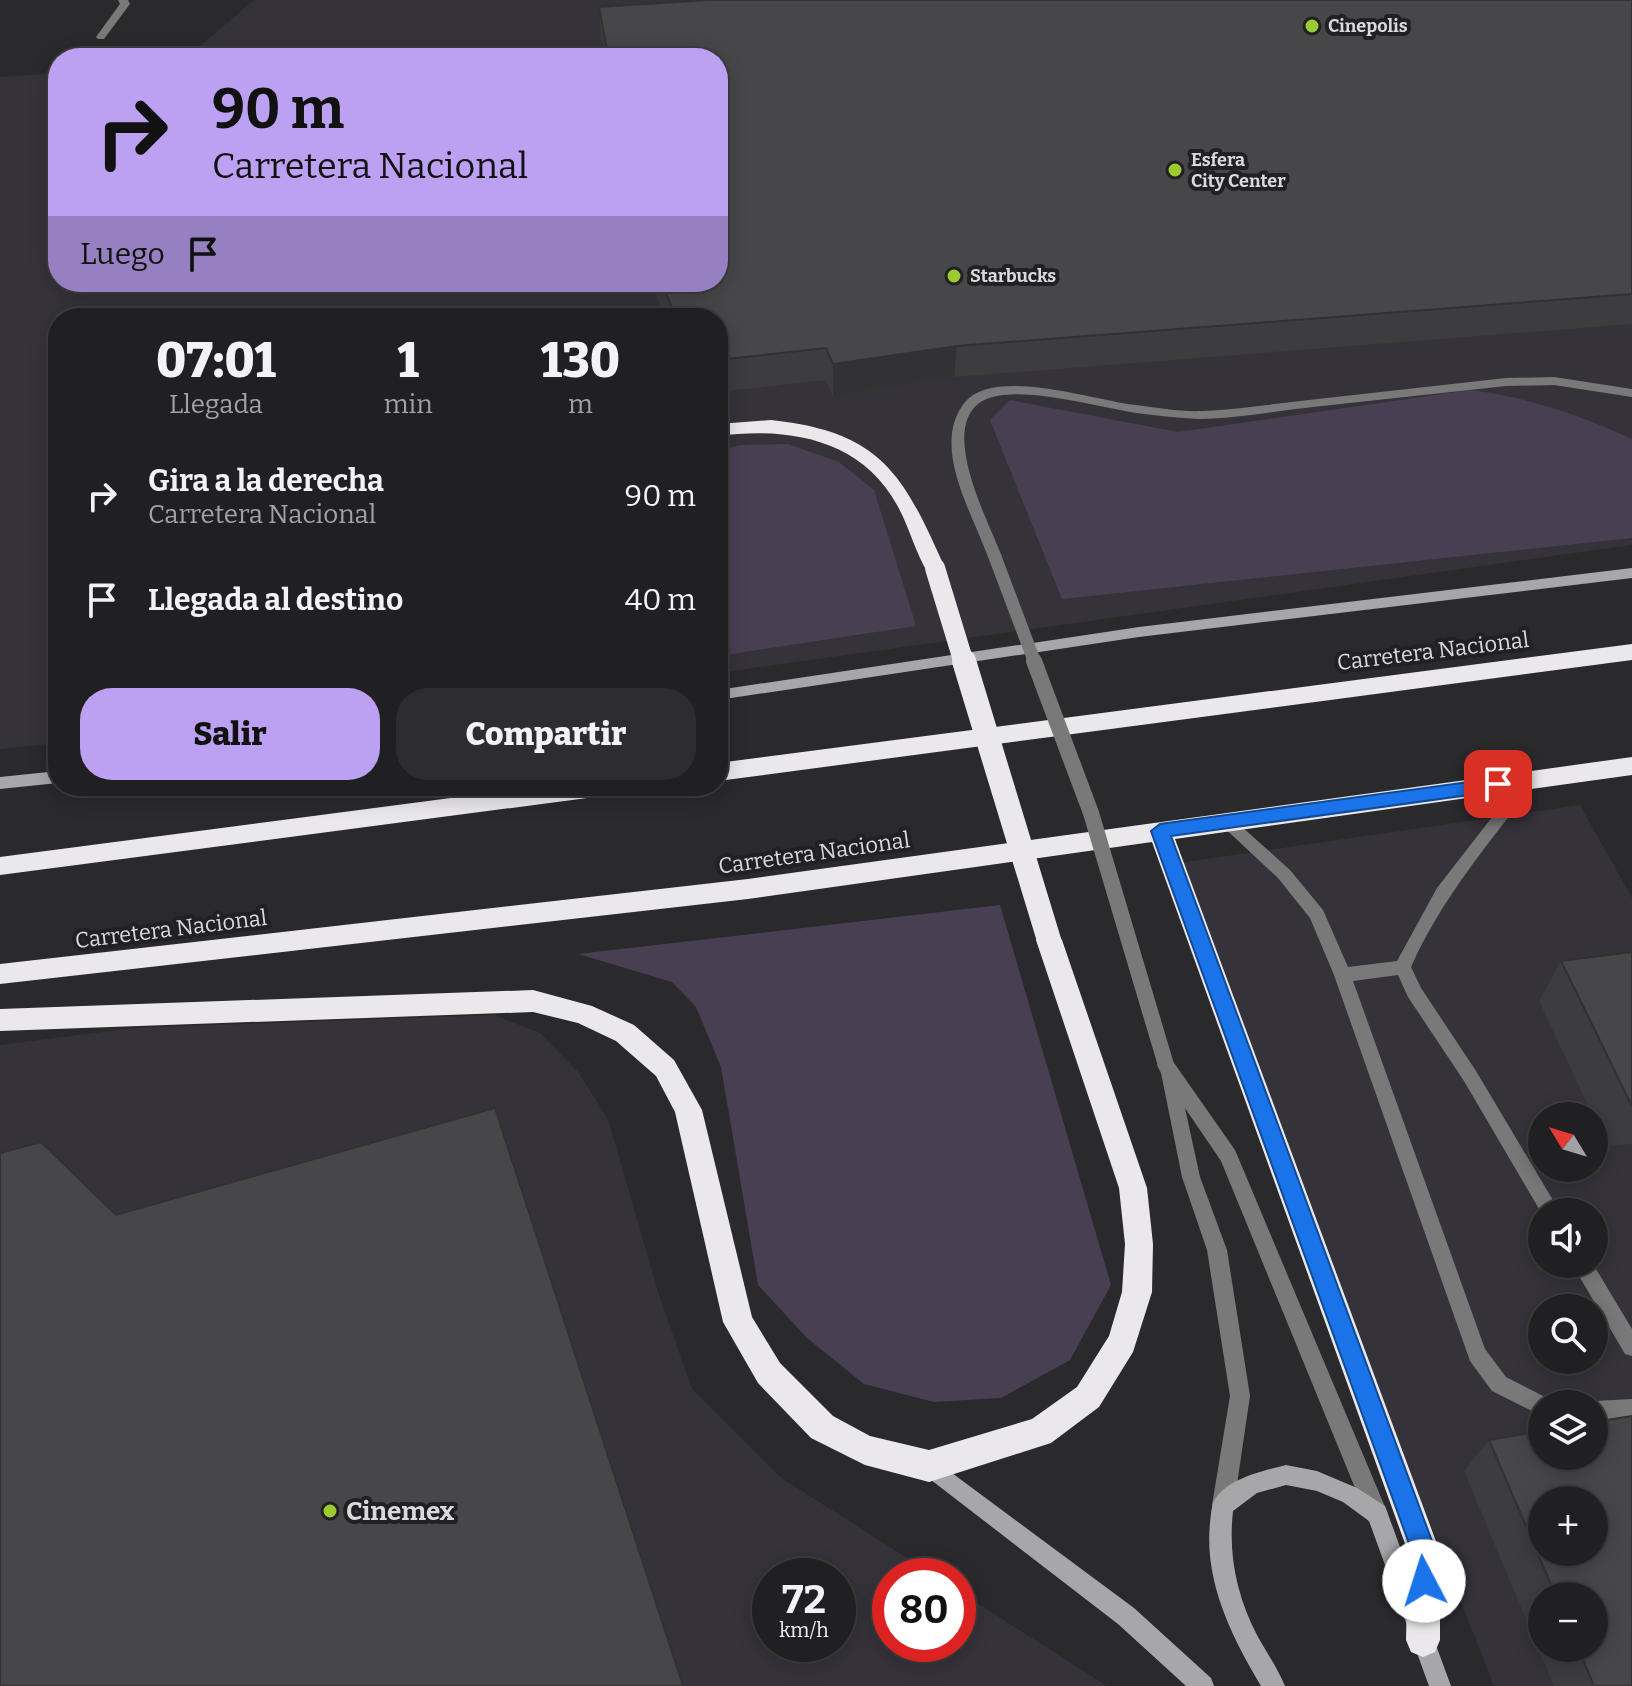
<!DOCTYPE html>
<html lang="es">
<head>
<meta charset="utf-8">
<style>
  :root { --surface:#201f21; --page:#2d2c2e; --text:#f1f3f6; --muted:#a2a2a5; --line:#3d3d3f; --accent:#bca0f2 }
  body { margin:0; font-family:Bitter,serif; background:var(--page); color:var(--text); height:100vh; display:flex; flex-direction:column; font-size:30px; white-space:nowrap }
  * { box-sizing:border-box; margin:0 }
  p { font-size:26px; color:var(--muted) }
  .icon { flex:none; width:44px; height:44px; fill:none; stroke:currentColor; stroke-width:2; stroke-linecap:round; stroke-linejoin:round }
  .map { position:relative; flex:1; overflow:hidden }
  .panel { position:absolute; left:48px; top:308px; width:680px; height:488px; display:flex; flex-direction:column; background:var(--surface); border-radius:32px; box-shadow:0 4px 20px #0003,0 0 0 2px var(--line) }
  .panel>* { flex:none }
  .guide { position:absolute; left:48px; top:48px; width:680px; height:244px; border-radius:32px; box-shadow:0 4px 20px #0003,0 0 0 2px var(--line); background:#bca0f2; color:#111; overflow:hidden }
  .needle { width:52px; rotate:308deg }
  .tools { position:absolute; left:1528px; top:1102px; display:grid; gap:16px }
  .tools a { display:grid; place-items:center; width:80px; height:80px; border-radius:50%; background:var(--surface); box-shadow:0 4px 20px #0003,0 0 0 2px var(--line); font-size:40px }
  .speed { position:absolute; left:752px; top:1558px; display:flex; gap:16px; font-size:40px; font-weight:700; text-align:center }
  .speed>* { display:grid; place-content:center; width:104px; height:104px; border-radius:50%; background:var(--surface); box-shadow:0 4px 20px #0003,0 0 0 2px var(--line); line-height:1 }
  .speed small { font-size:20px; font-weight:400 }
  .speed .limit { border:12px solid #d22; background:#fff; color:#111 }
  .pin { position:absolute; display:grid; place-items:center; width:68px; height:68px; color:#fff; margin:-34px; border-radius:16px; box-shadow:0 4px 12px #0006 }
  .me { position:absolute; width:88px; margin:-44px; rotate:355deg; stroke-linejoin:round; filter:drop-shadow(0 0 6px #0008) }
  .turn { display:flex; align-items:center; gap:28px; height:168px; padding:0 32px; font-size:36px }
  .turn .icon { width:104px; height:104px; stroke-width:2.5 }
  .turn b { display:block; font-size:56px; line-height:68px }
  .then { display:flex; align-items:center; height:76px; padding:0 32px; background:#0003; gap:16px; font-size:30px }
  .eta { display:flex; justify-content:space-evenly; align-items:center; height:136px; text-align:center }
  .eta b { font-size:48px; font-weight:800; line-height:56px }
  .button { display:flex; gap:16px; margin-top:auto; padding:16px 32px }
  .button a { flex:1; height:92px; border-radius:32px; background:var(--accent); color:#111; font-size:32px; font-weight:800; line-height:92px; text-align:center }
  .button a+a { background:var(--page); color:var(--text) }
  ul { padding:0; list-style:none }
  li { display:flex; align-items:center; gap:24px; height:104px; padding:0 32px }
  li div { flex:1 }
  li b { display:block; font-size:30px }
  li em { font-style:normal }
  .map>svg:first-child { display:block }
  .built { fill:#36323a; fill-rule:evenodd }
  .green { fill:#483f53 }
  .lines { fill:none; stroke-linecap:round; stroke-linejoin:round }
  .lane { fill:#79797a; fill-rule:evenodd }
  .secondary { fill:#a7a6a8; fill-rule:evenodd }
  .highway { fill:#eae8eb; fill-rule:evenodd }
  .lane-bridge-far1 { stroke:#79797a; stroke-width:13 }
  .lane-bridge { stroke:#79797a; stroke-width:16 }
  .highway-bridge-far1 { stroke:#eae8eb; stroke-width:20 }
  .highway-bridge { stroke:#eae8eb; stroke-width:24 }
  .wall { fill:#3d3c3f; fill-rule:evenodd }
  .shaded-wall { fill:#323133 }
  .building { fill:#474649; stroke:#323133; stroke-width:2; fill-rule:evenodd }
  .route { fill:#1a73e8; stroke:#114b97; stroke-width:2 }
  .poi-dot { fill:#9cca31; stroke:#212022; stroke-width:3 }
  .labels { text-anchor:middle; dominant-baseline:central; stroke-width:8; stroke-linejoin:round; paint-order:stroke }
  .far-poi-label { font-size:18px; font-weight:bold; fill:#dad9db; stroke:#212022; text-anchor:start }
  .street-label { font-size:22px; fill:#dad9db; stroke:#212022 }
  .near-poi-label { font-size:26px; font-weight:bold; fill:#dad9db; stroke:#212022; text-anchor:start }
</style>
</head>
<body>
<div class="map">
<svg width="1632" height="1686" viewBox="0 0 1632 1686">
  <rect width="100%" height="100%" fill="#2a292c"/>
  <path class="built" d="M254,0H1632V545L718,673V318H58V743L0,749V77L58,73V282H718V58H186Z
    M1580,805L1632,898V1686H1494L1171,864ZM1542,1116H1594V1168H1542ZM1542,1212H1594V1264H1542ZM1542,1308H1594V1360H1542ZM1542,1404H1594V1456H1542ZM1542,1500H1594V1552H1542ZM1542,1596H1594V1648H1542Z
    M494,1015L540,1033L578,1072L608,1119L658,1292L692,1389L780,1477L935,1576H890V1644H958V1591L1107,1686H0V1045L134,1028ZM770,1576H838V1644H770Z"/>
  <path class="green" d="M1470,390C1528,397 1579,415 1632,439V538L1062,599L990,420L1010,400L1178,432Z
    M788,444L839,462L874,490L916,626L718,656V450L740,445Z
    M1000,905L1111,1285L1070,1360L1001,1398L934,1402L864,1384L807,1338L758,1285L721,1067L696,1007L672,982L578,954Z"/>
  <g class="lines">
    <path class="lane" d="M118,0H128L130,4L104,39H98L96,37L120,4Z
      M1554,377L1632,389V397L1554,385L1506,386C1442,393 1377,400 1313,407C1276,411 1236,419 1198,419C1180,418 1162,416 1144,414C1104,410 1009,379 978,404C941,434 989,522 1002,557L995,562L988,557C972,512 930,446 965,402C995,366 1096,401 1136,405C1158,408 1181,412 1203,411C1241,409 1280,403 1318,399C1381,392 1443,385 1506,378Z
      M1529,774L1534,776L1537,780L1534,784C1489,843 1441,899 1411,967L1421,988L1476,1071L1560,1212H1542V1214L1464,1081L1408,997L1398,975L1353,981L1485,1349L1506,1377L1549,1399L1551,1404H1542V1416L1492,1391L1470,1361L1334,975L1310,918L1278,878L1218,822L1220,818H1232L1290,870L1323,910L1348,967L1397,961L1437,888L1524,776Z
      M1166,1057L1172,1060L1235,1150L1388,1514L1385,1522L1377,1525L1369,1522L1221,1161L1185,1108L1200,1177L1227,1250L1250,1396L1234,1505L1230,1512L1223,1516L1216,1512L1212,1505L1230,1396L1207,1250L1182,1177L1161,1073L1157,1065L1160,1060Z
      M1572,1264H1593L1632,1329V1356L1625,1354Z
      M1632,1399V1419L1594,1421V1404H1587L1594,1401Z"/>
    <path class="secondary" d="M1632,568V578L1139,637L718,700V690L1139,627Z
      M58,771V783L0,789V777Z
      M929,1456L1134,1608L1211,1678L1214,1686H1186L1118,1624L922,1473L919,1466L922,1459Z
      M1286,1465L1317,1471L1357,1488L1385,1506L1451,1686H1429L1369,1521L1343,1502L1317,1491L1286,1485L1257,1493L1233,1511C1228,1556 1237,1597 1258,1637C1267,1653 1278,1669 1285,1686H1261C1232,1637 1204,1582 1210,1523C1211,1516 1211,1505 1215,1499C1229,1478 1263,1471 1286,1465Z"/>
    <path class="highway" d="M771,420C882,432 903,474 945,568L942,573H928C915,552 909,526 897,505C860,438 787,427 718,436V424Z
      M1632,644V660L718,781V763Z
      M1632,757V775L1175,839L1440,1552V1640L1435,1652L1423,1657L1411,1652L1406,1640L1408,1552L1152,842L748,899L0,984V964L748,879Z
      M543,786H622L618,792L610,795L0,875V857Z
      M1049,930L1058,933L1062,940L1147,1188L1153,1244L1152,1292L1133,1352L1099,1407L1051,1443L929,1482L865,1465L811,1438L758,1383L723,1322L675,1112L656,1076L616,1041L578,1023L533,1012L0,1031V1009L533,990L592,1006L634,1025L674,1060L702,1110L752,1317L780,1363L833,1416L870,1436L929,1450L1032,1419L1077,1387L1109,1336L1122,1292L1125,1244L1119,1188L1036,940L1040,933Z"/>
    <path class="lane-bridge-far1" d="M995,557L1035,663"/>
    <path class="lane-bridge" d="M1034,661L1091,813L1166,1065"/>
    <path class="highway-bridge-far1" d="M935,568L964,663"/>
    <path class="highway-bridge" d="M964,661L1049,940"/>
  </g>
  <path class="wall" d="M1632,0V324L954,377L833,396L826,380L718,392V318H665L651,282H718V58H605L601,37L599,7Z
    M1632,952V1144L1607,1146L1539,1001L1561,961Z
    M1632,1416V1686H1554L1464,1471L1489,1440L1542,1431V1456H1594V1422ZM1542,1500H1594V1552H1542ZM1542,1596H1594V1648H1542Z"/>
  <path class="shaded-wall" d="M957,346L954,377L833,396V364Z"/>
  <path class="building" d="M708,0H1632V294L957,346L833,364L826,348L718,360V318H676L661,282H718V58H625V57L608,56L599,7Z
    M1632,952V1106L1561,961Z
    M495,1108L683,1686H0V1153L41,1142L116,1215Z
    M1632,1416V1686H1594L1578,1648H1594V1596H1556L1489,1440L1542,1431V1456H1594V1422ZM1542,1500H1594V1552H1542Z"/>
  <path class="route" d="M1498,778L1507,784L1498,791L1171,836L1436,1552L1432,1590L1424,1594L1415,1590L1411,1581L1412,1552L1151,831L1160,824Z"/>
  <g class="poi-dot">
    <circle cx="1312" cy="26" r="8"/>
    <circle cx="1175" cy="170" r="8"/>
    <circle cx="954" cy="276" r="8"/>
    <circle cx="330" cy="1511" r="8"/>
  </g>
  <g class="labels">
    <g class="far-poi-label">
      <text x="1328" y="26">Cinepolis</text>
      <text x="1191" y="160">Esfera<tspan x="1191" dy="21">City Center</tspan></text>
      <text x="970" y="276">Starbucks</text>
    </g>
    <g class="street-label">
      <text transform="translate(1433 651) rotate(-7)">Carretera Nacional</text>
      <text transform="translate(814 853) rotate(-8)">Carretera Nacional</text>
      <text transform="translate(171 929) rotate(-7)">Carretera Nacional</text>
    </g>
    <g class="near-poi-label">
      <text x="346" y="1511">Cinemex</text>
    </g>
  </g>
</svg>
<div class="tools">
<a><svg class="needle" viewBox="-14 -14 28 28"><path d="M0-13l5 13h-10z" fill="#e53935"/><path d="M0 13l5-13h-10z" fill="#a2a2a5"/></svg></a>
<a><svg class="icon" aria-label="sound" viewBox="0 0 24 24"><path d="M4 9h4l5-4v14l-5-4H4zM17 9q2 3 0 6"/></svg></a>
<a><svg class="icon" aria-label="search" viewBox="0 0 24 24"><circle cx="10" cy="10" r="6"/><path d="M15 15l6 6"/></svg></a>
<a><svg class="icon" aria-label="layers" viewBox="0 0 24 24"><path d="M12 4l9 5-9 5-9-5zM3 14l9 5 9-5"/></svg></a>
<a>+</a>
<a>−</a>
</div>
<div class="speed"><div>72<small>km/h</small></div><div class="limit">80</div></div>
<div class="pin" style="left:1498px;top:784px;background:#d93025"><svg class="icon" aria-label="arrive" viewBox="0 0 24 24"><path d="M6 21V4h12l-3 4 3 4H6"/></svg></div>
<svg class="me" style="left:1424px;top:1581px" viewBox="-20 -20 40 40"><circle r="19" fill="#fff"/><path d="M0-13L10 11 0 6-10 11z" fill="#1a73e8"/></svg>
<div class="guide">
<div class="turn"><svg class="icon" aria-label="right" viewBox="0 0 24 24"><path d="M7 20v-9h11M14 6l5 5-5 5"/></svg><div><b>90 m</b>Carretera Nacional</div></div>
<div class="then">Luego<svg class="icon" aria-label="arrive" viewBox="0 0 24 24"><path d="M6 21V4h12l-3 4 3 4H6"/></svg></div>
</div>
<section class="panel">
<div class="eta">
<div><b>07:01</b><p>Llegada</p></div>
<div><b>1</b><p>min</p></div>
<div><b>130</b><p>m</p></div>
</div>
<ul>
<li><svg class="icon" aria-label="right" viewBox="0 0 24 24"><path d="M7 20v-9h11M14 6l5 5-5 5"/></svg><div><b>Gira a la derecha</b><p>Carretera Nacional</p></div><em>90 m</em></li>
<li><svg class="icon" aria-label="arrive" viewBox="0 0 24 24"><path d="M6 21V4h12l-3 4 3 4H6"/></svg><div><b>Llegada al destino</b></div><em>40 m</em></li>
</ul>
<div class="button"><a>Salir</a><a>Compartir</a></div>
</section>
</div>
</body>
</html>
